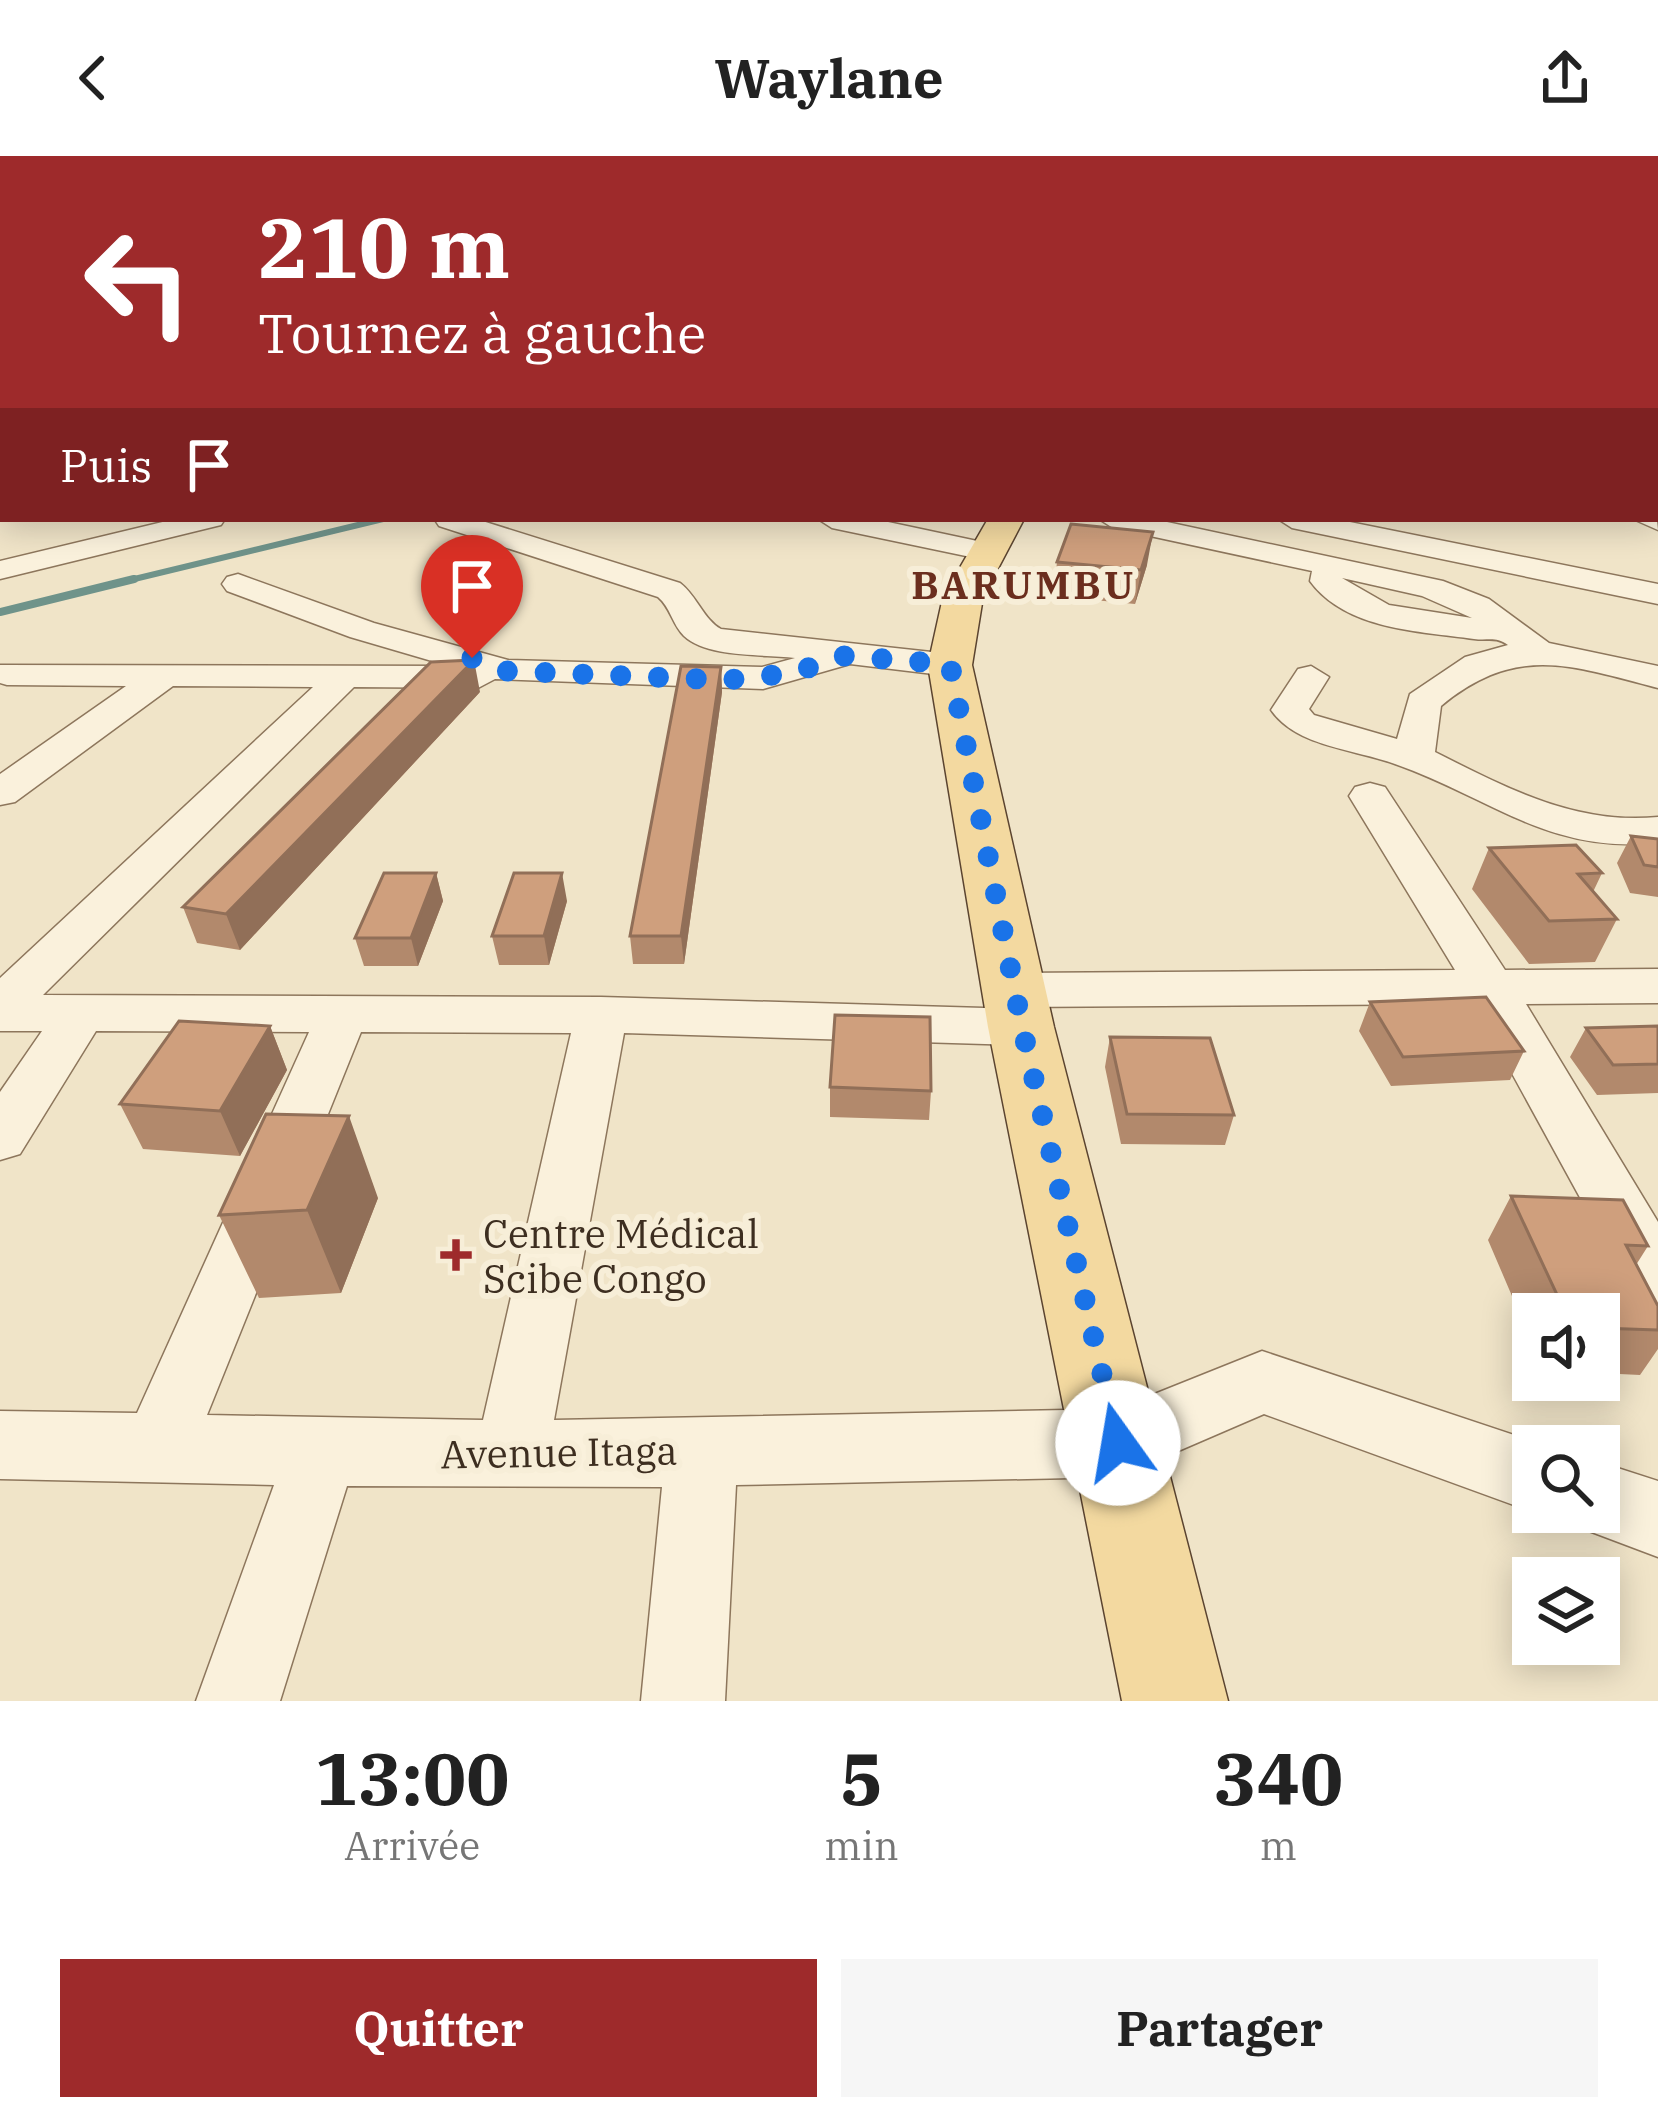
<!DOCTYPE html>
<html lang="fr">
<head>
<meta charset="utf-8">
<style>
  :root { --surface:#fff; --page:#f6f6f6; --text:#222; --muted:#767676; --accent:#9e2a2b }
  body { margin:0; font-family:"IBM Plex Serif",serif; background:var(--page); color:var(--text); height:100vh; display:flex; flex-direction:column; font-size:45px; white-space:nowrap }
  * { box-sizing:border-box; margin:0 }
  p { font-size:39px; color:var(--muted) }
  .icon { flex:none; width:66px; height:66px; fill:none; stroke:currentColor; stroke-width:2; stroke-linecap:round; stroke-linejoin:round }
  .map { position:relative; height:1545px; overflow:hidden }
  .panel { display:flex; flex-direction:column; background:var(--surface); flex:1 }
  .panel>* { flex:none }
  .banner { position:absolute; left:0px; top:0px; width:1659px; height:366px; box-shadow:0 6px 30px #0003; background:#9e2a2b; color:#fff; overflow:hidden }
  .controls { position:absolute; left:1512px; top:1137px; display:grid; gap:24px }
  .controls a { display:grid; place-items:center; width:108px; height:108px; border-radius:0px; background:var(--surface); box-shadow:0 6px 30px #0003; font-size:60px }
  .pin { position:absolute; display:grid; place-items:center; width:102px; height:102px; color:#fff; margin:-123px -51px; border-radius:50% 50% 50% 0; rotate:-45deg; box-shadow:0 0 12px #0007 }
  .pin .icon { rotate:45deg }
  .me { position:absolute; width:132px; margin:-66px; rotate:347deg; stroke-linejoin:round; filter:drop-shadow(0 0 9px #0008) }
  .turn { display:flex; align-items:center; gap:42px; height:252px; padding:0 60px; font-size:54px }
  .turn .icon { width:156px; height:156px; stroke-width:2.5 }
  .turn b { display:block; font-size:84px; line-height:102px }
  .then { display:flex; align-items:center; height:114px; padding:0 60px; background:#0003; gap:24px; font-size:45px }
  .eta { display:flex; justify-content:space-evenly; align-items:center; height:204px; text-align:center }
  .eta b { font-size:72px; font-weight:800; line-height:84px }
  .button { display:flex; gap:24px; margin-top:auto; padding:24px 60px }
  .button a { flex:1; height:138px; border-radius:0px; background:var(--accent); color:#fff; font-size:48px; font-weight:800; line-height:138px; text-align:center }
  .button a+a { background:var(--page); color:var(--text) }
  header { display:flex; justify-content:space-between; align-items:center; height:156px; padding:0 60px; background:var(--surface); font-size:54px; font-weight:800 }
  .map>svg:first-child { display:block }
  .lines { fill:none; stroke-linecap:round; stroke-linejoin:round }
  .stream-far1 { stroke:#6f938a; stroke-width:6 }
  .stream { stroke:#6f938a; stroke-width:8 }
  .minor-casing { stroke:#8d765c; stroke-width:3 }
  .major-casing { stroke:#5b4430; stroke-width:3 }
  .minor { fill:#faf1dc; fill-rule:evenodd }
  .major { fill:#f3d9a0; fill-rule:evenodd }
  .wall { fill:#b2896c }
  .shaded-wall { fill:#916f58 }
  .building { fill:#cf9f7d; stroke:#916f58; stroke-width:3 }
  .route { stroke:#1a73e8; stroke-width:21; stroke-dasharray:0 37.8 }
  .poi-dot { fill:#9e2a2b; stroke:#f7eed8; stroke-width:4.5 }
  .labels { text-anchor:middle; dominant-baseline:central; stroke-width:12; stroke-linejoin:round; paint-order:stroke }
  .far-district-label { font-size:39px; font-weight:bold; letter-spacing:3px; fill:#6b2e1e; stroke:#f7eed8 }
  .near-poi-label { font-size:39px; fill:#3d2e20; stroke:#f7eed8; text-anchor:start }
  .near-street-label { font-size:39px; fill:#3d2e20; stroke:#f7eed8 }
</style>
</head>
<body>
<header><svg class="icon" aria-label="back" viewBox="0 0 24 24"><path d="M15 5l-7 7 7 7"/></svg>Waylane<svg class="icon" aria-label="share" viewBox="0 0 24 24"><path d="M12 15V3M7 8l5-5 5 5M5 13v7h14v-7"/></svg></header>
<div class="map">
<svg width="1658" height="1545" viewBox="0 0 1658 1545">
  <rect width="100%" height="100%" fill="#f0e4c8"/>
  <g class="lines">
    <path class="stream-far1" d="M122,426L383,363"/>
    <path class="stream" d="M0,456L134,423"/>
    <g class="minor-casing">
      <path id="minor" d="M1656,356L1658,374L1633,363H1656Z
        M175,363H225L221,369L0,423V405Z
        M476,363L680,427C697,440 704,464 721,473L950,498L968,509L950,520L850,508L763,533L495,523L478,532L354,531L43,839L601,841L1021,853L1040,858L1047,871L1040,884L1021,889L624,877L554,1264L1117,1253L1262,1195L1547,1290H1533V1356L1264,1258L1118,1321L736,1329L725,1545H641L662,1331L347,1330L280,1545H196L274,1329L0,1323V1255L137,1257L309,876L96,875L20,998L0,1004V936L42,875H0V822L313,531L173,530L15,646L0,649V618L126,530L7,529L0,527V509L449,510L350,481L227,435L222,428L227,421L238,418L374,467L508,504L762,511L795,502C764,498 707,502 684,480C672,468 671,452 658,441L439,370L435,364ZM361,876L571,877L483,1264L207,1259Z
        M818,363H874L996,389L1000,395L985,404L832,372Z
        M1099,363H1153L1443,425L1489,443L1549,487L1658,510V532C1572,510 1517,487 1441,550L1435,596C1506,632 1576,669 1658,661V687C1547,698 1490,641 1395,608C1354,593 1297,591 1271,554L1298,513L1311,510L1329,521L1309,553L1314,559L1397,583L1410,538L1465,501L1508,489C1495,480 1489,485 1474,483C1419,475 1346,474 1310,425L1312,415L1113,372ZM1342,422L1422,440L1472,462L1389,449Z
        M1278,363H1335L1658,428V448L1292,372Z
        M1370,627L1385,631L1505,814L1658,813V847L1526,848L1658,1066V1150L1635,1142L1474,848L1016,851L998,846L991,834L998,822L1016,817L1455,814L1349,640L1355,631Z
        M1599,1306L1658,1325V1401L1573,1369L1567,1356H1599Z"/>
    </g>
    <g class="major-casing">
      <path id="major" d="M1656,275H1658V294H1656Z
        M988,363H1024L983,441L972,509L1054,871L1228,1545H1122L988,871L928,509L943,441Z"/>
    </g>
    <use href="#minor" class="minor"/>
    <use href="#major" class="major"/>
  </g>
  <path class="wall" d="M0,247H3V361H0Z
    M1057,406L1147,409L1135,448L1053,440Z
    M721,511L722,536L684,808H633L630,780Z
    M480,536L240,794L197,787L183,751Z
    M1631,680L1658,683V741L1630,737L1617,707Z
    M1489,692L1602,717L1593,736L1617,763L1595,806L1529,808L1472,733Z
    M436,717L443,745L418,810H364L355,782Z
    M567,745L549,809H499L492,780Z
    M1370,846L1524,895L1510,924L1391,930L1359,875Z
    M270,870L287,914L240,1000L143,993L120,948Z
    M1658,870V937L1597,939L1570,901L1586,872Z
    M1110,881L1234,959L1225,989L1121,988L1105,911Z
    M830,931L931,935L929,964L830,961Z
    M1511,1040L1648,1090L1636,1109L1658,1150V1193L1640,1219L1599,1217V1158H1533V1189L1488,1084Z
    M378,1042L341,1137L259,1142L219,1059Z"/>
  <path class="shaded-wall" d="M1153,376L1147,409L1135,448L1141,414Z
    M474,504L480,536L240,794L226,758Z
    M721,511L722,536L684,808L681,780Z
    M436,717L443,745L418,810L411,782Z
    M562,717L567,745L549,809L544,780Z
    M270,870L287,914L240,1000L220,955Z
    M349,960L378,1042L341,1137L307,1054Z"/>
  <path class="building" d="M0,247H3V337H0Z
    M1071,368L1153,376L1141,414L1057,406Z
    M474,504L226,758L183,751L431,506Z
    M681,510L721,511L681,780H630Z
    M1631,680L1658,683V711L1644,709Z
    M1576,689L1602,717L1578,718L1617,763L1549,765L1489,692Z
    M384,717H436L411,782H355Z
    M514,717H562L544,780H492Z
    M1486,841L1524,895L1403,901L1370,846Z
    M835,859L930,861L931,935L830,931Z
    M179,865L270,870L220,955L120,948Z
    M1658,870V908L1613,909L1586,872Z
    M1110,881L1210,882L1234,959L1127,958Z
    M266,958L349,960L307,1054L219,1059Z
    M1511,1040L1623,1044L1648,1090L1626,1089L1658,1150V1174L1599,1172V1158H1566Z"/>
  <linearGradient id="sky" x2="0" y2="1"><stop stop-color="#8fbad6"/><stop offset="0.43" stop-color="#f8f3e6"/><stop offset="1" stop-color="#f8f3e6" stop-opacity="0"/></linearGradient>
  <rect width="1658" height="380" fill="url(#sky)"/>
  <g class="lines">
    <path class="route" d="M472,502L506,515L726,524L793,517L844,500L950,508L1022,871L1118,1287"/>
  </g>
  <path class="poi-dot" d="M450 1081h12v12h12v12h-12v12h-12v-12h-12v-12h12z"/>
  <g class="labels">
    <g class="far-district-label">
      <text x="1024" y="428">BARUMBU</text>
    </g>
    <g class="near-poi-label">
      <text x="483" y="1077">Centre Médical<tspan x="483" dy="45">Scibe Congo</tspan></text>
    </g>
    <g class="near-street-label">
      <text transform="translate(559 1296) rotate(-1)">Avenue Itaga</text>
    </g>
  </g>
</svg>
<div class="controls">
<a><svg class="icon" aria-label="sound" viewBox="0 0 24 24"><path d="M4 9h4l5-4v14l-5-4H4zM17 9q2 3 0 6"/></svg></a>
<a><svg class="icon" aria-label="search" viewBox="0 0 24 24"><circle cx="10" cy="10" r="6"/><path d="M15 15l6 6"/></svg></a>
<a><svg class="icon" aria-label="layers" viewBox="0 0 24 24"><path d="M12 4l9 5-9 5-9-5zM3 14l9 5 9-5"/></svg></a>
</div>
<div class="pin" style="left:472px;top:502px;background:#d93025"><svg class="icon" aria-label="arrive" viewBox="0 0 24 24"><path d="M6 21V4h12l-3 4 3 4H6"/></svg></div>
<svg class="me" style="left:1118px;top:1287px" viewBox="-20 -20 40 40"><circle r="19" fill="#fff"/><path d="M0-13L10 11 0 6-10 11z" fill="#1a73e8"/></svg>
<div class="banner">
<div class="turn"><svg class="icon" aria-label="left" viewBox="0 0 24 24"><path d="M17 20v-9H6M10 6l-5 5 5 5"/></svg><div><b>210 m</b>Tournez à gauche</div></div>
<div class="then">Puis<svg class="icon" aria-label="arrive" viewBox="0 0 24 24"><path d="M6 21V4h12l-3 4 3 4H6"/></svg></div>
</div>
</div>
<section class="panel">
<div class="eta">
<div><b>13:00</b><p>Arrivée</p></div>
<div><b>5</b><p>min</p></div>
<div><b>340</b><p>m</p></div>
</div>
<div class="button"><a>Quitter</a><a>Partager</a></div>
</section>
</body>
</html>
